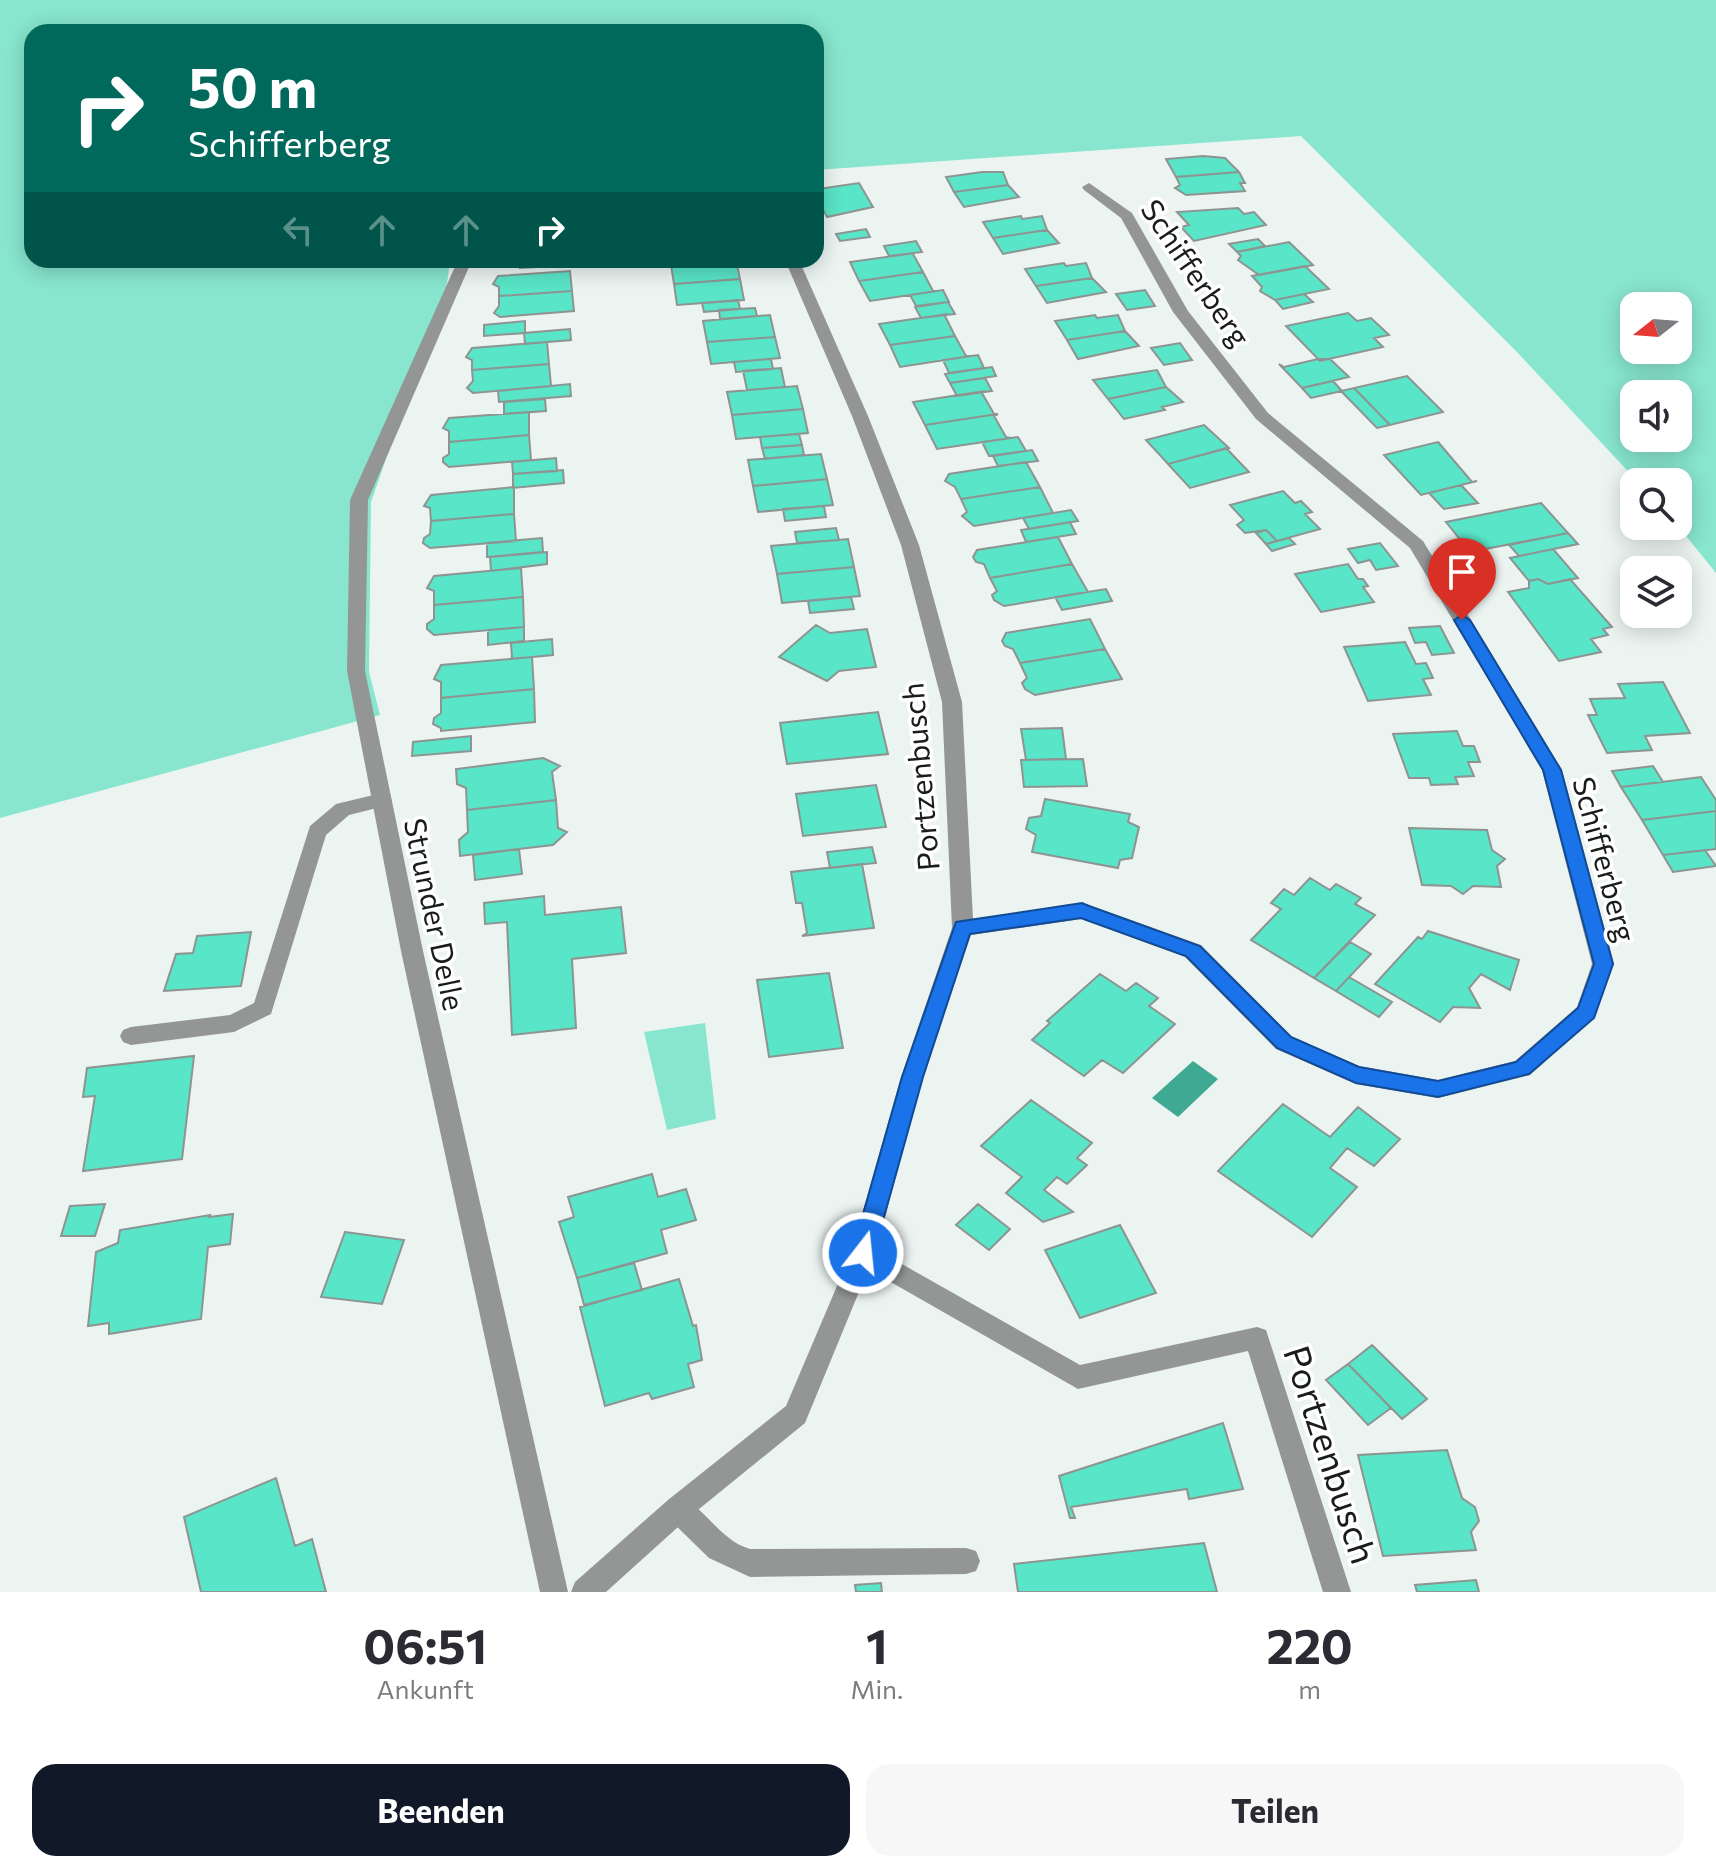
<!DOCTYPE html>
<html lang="de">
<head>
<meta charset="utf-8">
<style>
  :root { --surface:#fff; --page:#f7f7f7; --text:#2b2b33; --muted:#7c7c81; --accent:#111827 }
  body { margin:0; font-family:Commissioner,sans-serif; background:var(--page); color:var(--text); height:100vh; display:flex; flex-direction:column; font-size:30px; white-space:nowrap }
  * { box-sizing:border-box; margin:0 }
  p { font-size:26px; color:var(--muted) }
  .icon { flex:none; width:44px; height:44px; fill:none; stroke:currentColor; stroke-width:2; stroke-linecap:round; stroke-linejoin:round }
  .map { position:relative; height:1592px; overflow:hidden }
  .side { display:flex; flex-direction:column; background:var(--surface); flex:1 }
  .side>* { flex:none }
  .top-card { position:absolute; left:24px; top:24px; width:800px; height:244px; border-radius:24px; box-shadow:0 4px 20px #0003; background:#00695c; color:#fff; overflow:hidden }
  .needle { width:52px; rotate:253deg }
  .controls { position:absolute; left:1620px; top:292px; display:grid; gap:16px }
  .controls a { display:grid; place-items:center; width:72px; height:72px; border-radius:16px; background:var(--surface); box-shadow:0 4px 20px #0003; font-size:40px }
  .pin { position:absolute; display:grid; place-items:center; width:68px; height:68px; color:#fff; margin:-82px -34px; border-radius:50% 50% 50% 0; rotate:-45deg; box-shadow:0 0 8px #0007 }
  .pin .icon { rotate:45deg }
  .me { position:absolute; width:88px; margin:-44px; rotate:16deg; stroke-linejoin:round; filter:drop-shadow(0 0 6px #0008) }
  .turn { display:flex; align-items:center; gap:28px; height:168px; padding:0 32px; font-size:36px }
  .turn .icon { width:104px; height:104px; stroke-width:2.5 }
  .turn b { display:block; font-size:56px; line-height:68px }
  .lanes { display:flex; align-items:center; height:76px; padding:0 32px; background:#0003; justify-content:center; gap:40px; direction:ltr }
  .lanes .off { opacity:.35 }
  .eta { display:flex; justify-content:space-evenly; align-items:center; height:136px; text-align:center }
  .eta b { font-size:48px; font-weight:700; line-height:56px }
  .button { display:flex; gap:16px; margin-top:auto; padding:16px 32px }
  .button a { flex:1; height:92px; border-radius:24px; background:var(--accent); color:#fff; font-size:32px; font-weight:700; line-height:92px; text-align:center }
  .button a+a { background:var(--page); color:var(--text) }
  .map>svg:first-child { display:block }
  .green { fill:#88e5ce; fill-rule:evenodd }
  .water { fill:#40a993 }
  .building { fill:#59e5c7; stroke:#8d9492; stroke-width:2 }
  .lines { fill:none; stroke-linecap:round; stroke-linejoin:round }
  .service { fill:#939695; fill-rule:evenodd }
  .minor { fill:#939695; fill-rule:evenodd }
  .route { fill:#1a73e8; stroke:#114b97; stroke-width:2 }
  .labels { text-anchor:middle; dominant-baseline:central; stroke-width:7; stroke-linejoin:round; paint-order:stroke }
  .street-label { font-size:30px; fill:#1a1c1c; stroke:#fff }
  .near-street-label { font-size:36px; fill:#1a1c1c; stroke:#fff }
</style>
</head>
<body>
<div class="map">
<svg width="1716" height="1592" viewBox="0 0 1716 1592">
  <rect width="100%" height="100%" fill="#ecf4f2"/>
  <path class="green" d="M0,0H1716V573L1678,526V482H1638L1517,352L1301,136L816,170V32H32V260H450L447,284L371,502L369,672L380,715L0,818ZM1634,306H1678V350H1634ZM1634,394H1678V438H1634Z
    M705,1023L716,1119L667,1130L644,1032Z"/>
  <path class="water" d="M1193,1061L1218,1079L1178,1117L1152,1098Z"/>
  <path class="building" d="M1203,156L1225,158L1239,172L1176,177L1166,159Z
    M982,172H1003L1008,185L954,192L946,177Z
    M1239,172L1245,183H1240L1245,191L1186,195L1175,188L1180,185L1176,177Z
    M859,183L873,207L827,217L818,200L823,199L818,189Z
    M1008,185L1019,197L964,207L954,192Z
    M1238,208L1244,214L1254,212L1266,225L1194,241L1181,227L1189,225L1177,212Z
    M1021,216L1022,219L1042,216L1047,230L993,238L983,222Z
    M866,229L870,237L840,241L836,234Z
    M1047,230L1059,243L1003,254L993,238Z
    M1258,239L1265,246L1237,252L1229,244Z
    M916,241L922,252L889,256L884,246Z
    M1289,242L1313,265L1259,275L1238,260L1241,256L1237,252Z
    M915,253L913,254L923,272L859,281L850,262Z
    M519,260H552L553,266L520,268Z
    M736,260L740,279L674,284L671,265Z
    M1064,263L1066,266L1086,263L1092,278L1036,286L1025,269Z
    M1305,266L1329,289L1275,300L1260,291L1262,287L1252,276Z
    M570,271L572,291L499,296V287L493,284L498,276Z
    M923,272L933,291H937L870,301L859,281Z
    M1092,278L1106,292L1047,303L1036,286Z
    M740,279L744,300L677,305L674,284Z
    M943,290L949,302L916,306L910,295Z
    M1145,290L1155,306L1127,310L1116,294Z
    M572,291L574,311L500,317L494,313L499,306V296Z
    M1304,294L1313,302L1283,309L1275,300Z
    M738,300L740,309L704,312L702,303Z
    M948,302L955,314L921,318L915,307Z
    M755,308L757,316L720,319L719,310Z
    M1348,313L1357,321L1371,318L1389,335L1374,338L1383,347L1320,361L1286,326Z
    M948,314L945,316L955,336L890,345L879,324Z
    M770,315L775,337L707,342L703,321Z
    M1095,315L1097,318L1118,315L1125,331L1067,340L1055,321Z
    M525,321V333L484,336V325Z
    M570,329L571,340L525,344L524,333Z
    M1125,331L1139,346L1078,359L1067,340Z
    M955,336L966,356H971L900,367L890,345Z
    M775,337L780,358L711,364L707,342Z
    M547,342L549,364L472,370V360L466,357L472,348Z
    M1180,343L1192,360L1164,365L1151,348Z
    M978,355L984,368L949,373L943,360Z
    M771,359L773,369L736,372L734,362Z
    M1318,359H1330L1349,377L1302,388L1279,364L1284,367Z
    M549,364L551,386L473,393L467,388L473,381L472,370Z
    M992,367L996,376L950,383L945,374Z
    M781,368L785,387L747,390L743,371Z
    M1157,370L1166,387L1108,399L1093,380Z
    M1407,376L1443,412L1390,425L1354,388Z
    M985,378L992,391L957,396L950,383Z
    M1333,381L1342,391L1311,398L1302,388Z
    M570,384L571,396L499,402L498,391Z
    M797,386L803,409L732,415L727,392Z
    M1166,387L1183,402L1162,407L1165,410L1124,419L1108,399Z
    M1354,388L1390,425L1377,428L1341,391Z
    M985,391L982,393L994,414H998L925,425L913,402Z
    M545,399L546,411L504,414V402Z
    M803,409L808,433L736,439L732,415Z
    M529,412V435L449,442V431L443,428L449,418Z
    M998,414L994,416L1006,437L1011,438L937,449L925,425Z
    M1204,425L1229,448L1168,464L1146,440Z
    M799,434L802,445L762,448L760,437Z
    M529,435L531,460L449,467L443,462V458L449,454V442Z
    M1018,437L1026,451L989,456L982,442Z
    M1438,442L1472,482L1477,481L1421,495L1384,455Z
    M802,445L804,455L765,459L762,448Z
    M1226,448L1249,472L1190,488L1168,464Z
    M1032,450L1038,461L998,466L993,456Z
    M821,454L827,479L753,486L748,460Z
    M556,458L557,471L513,474L512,462Z
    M1026,462L1040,487L961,499L955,487L945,481L949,474Z
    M563,470L564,483L513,488V474Z
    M827,479L833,505L758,512L753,486Z
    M1461,485L1478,503L1444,509L1429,493Z
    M514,487V514L431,521L430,508L424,506L431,495Z
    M1040,487L1053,513L974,526L962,516L967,512L961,499Z
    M1283,491L1295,503L1301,501L1312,512L1305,514L1320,529L1277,541L1266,530L1245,533L1237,525L1244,520L1230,505Z
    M1541,503L1568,533L1470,552L1446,522Z
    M824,506L826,517L785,521L783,509Z
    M1071,510L1078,521L1029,529L1023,518Z
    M514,514L516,541L430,548L423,543L424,538L430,534L431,521Z
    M1070,522L1076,534L1026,542L1021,530Z
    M836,528L839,540L797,543L795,532Z
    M1266,530L1277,541L1266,544L1256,533Z
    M1568,533L1578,544L1519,556L1509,545Z
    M1058,537L1072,564L990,578L984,564L976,562L973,557L977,550Z
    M542,538L543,552L487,557V543Z
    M1289,538L1295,544L1272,551L1266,544Z
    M848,539L854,567L777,574L771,546Z
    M1380,543L1398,566L1376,570L1370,560L1358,563L1348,549Z
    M1553,549L1578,578L1548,584L1538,579L1529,581L1510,558Z
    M547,552V564L491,571L490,557Z
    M1072,564L1088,592L1004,606L994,600L992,595L997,591L990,578Z
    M1348,564L1358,579H1363L1368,586L1363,587L1374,602L1321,612L1295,574Z
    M854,567L860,596L782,603L777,574Z
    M521,568L523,597L434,605V591L427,588L434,576Z
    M1538,579L1548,584L1570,579L1612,627L1603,629L1608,635L1591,639L1601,652L1559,661L1508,592L1529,588V581Z
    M1106,589L1112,601L1062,610L1055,597Z
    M523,597L524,627L434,635L427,629V624L434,619V605Z
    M851,597L854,609L810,613L808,601Z
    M1090,619L1105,649L1020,663L1013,649L1005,646L1002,641L1006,633Z
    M816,625L830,633L867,629L876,667L839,671L827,681L779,657Z
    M1440,626L1454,653L1432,655L1426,642L1415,643L1409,628Z
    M524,627V641L488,645V630Z
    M552,639L553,655L512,659L511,643Z
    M1405,642L1416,664L1426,663L1433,678L1423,679L1431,695L1368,701L1344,647Z
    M1105,649L1122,679L1035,695L1025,689L1022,683L1027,678L1020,663Z
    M532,657L534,689L441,698V682L434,679L441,665Z
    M1663,682L1690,733L1645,736L1652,750L1607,753L1588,715H1597L1590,699L1625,698L1618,684Z
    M534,689L535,722L441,731V728L433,724L434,718L441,713V698Z
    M878,712L888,754L787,764L780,723Z
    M1062,728L1066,759L1026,760L1021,729Z
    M1457,731L1463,746H1474L1480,762H1468L1474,776L1455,777L1458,784L1431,785L1429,778H1409L1393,734Z
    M471,736V751L412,756L413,742Z
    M543,758L560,766L552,772L556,800L467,810L466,788L457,784L456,769Z
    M1083,759L1087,786L1024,787L1021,760Z
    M1653,766L1663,782L1621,787L1612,771Z
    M1701,777L1716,800V811L1642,820L1621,787Z
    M876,785L886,827L803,836L796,794Z
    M1045,799L1130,814L1128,822L1139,827L1132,858L1120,860L1118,868L1032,852L1036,835L1026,829L1029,818L1041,816Z
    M556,800L558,828L567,832L553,845L460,856L459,840L468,832L467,810Z
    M1716,811V849L1663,855L1642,820Z
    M1409,828L1487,830L1492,850L1505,859L1497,866L1501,887L1473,886L1463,894L1451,886L1422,885Z
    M872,847L876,863L830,868L827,852Z
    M519,849L522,874L475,880L473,855Z
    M1705,850L1716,866L1673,872L1663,855Z
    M862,864L874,928L802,936L807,933L802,903H796L791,872Z
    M1310,878L1330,890L1336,884L1361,898L1355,904L1375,915L1314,978L1251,940L1281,909L1271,903L1284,889L1294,895Z
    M544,896L545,915L621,907L626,953L572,959L576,1028L512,1035L507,922L485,924L484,903Z
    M1428,931L1519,960L1510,990L1481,974L1469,988L1480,1008L1453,1007L1440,1022L1375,984L1418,937L1422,939Z
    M251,932L241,986L164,991L176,954L193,953L197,936Z
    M1350,942L1371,954L1336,991L1314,978Z
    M829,973L843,1048L769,1057L757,980Z
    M1100,974L1126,991L1136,983L1158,998L1149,1006L1175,1024L1123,1073L1102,1060L1084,1076L1032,1040L1050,1023L1047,1021Z
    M1349,977L1392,1002L1379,1017L1336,991Z
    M194,1056L182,1159L83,1171L95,1096L83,1097L87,1068Z
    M1031,1100L1092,1143L1077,1158L1087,1165L1067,1184L1057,1177L1044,1190L1073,1212L1043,1222L1006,1193L1022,1177L981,1146Z
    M1283,1104L1330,1137L1358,1107L1400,1139L1374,1166L1347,1148L1330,1168L1357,1187L1312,1237L1218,1171Z
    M652,1174L658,1197L686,1189L696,1220L661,1230L667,1253L577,1278L559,1222L574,1217L568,1197Z
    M105,1204L95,1236H61L70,1206Z
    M978,1204L1010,1229L989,1250L956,1225Z
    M233,1214L230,1244L208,1247L201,1319L109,1334V1323L88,1326L96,1252L118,1243L120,1230L210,1215L209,1217Z
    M1120,1225L1156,1293L1080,1318L1045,1250Z
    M345,1232L404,1240L382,1304L321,1297Z
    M634,1263L642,1290L584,1305L577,1278Z
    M679,1279L693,1326L696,1325L702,1360L688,1364L694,1387L652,1399L649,1393L605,1406L580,1307Z
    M1372,1345L1427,1399L1402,1419L1348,1364Z
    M1348,1364L1391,1408L1368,1425L1326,1380Z
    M1223,1423L1243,1489L1189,1499L1187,1489L1071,1507L1075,1518H1070L1059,1476Z
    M1447,1450L1462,1498L1475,1507L1479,1521L1471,1532L1476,1550L1383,1556L1358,1455Z
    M276,1478L295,1546L312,1539L326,1592H201L184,1517Z
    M1204,1543L1217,1592H1018L1014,1564Z
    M1476,1580L1479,1592H1417L1415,1585Z
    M881,1583L882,1592H856L855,1585Z"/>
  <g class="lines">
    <path class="service" d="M382,793L392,800L389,805L349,815L326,835L271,1014L234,1032L131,1045L123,1042L120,1036L123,1030L131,1027L230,1015L254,1003L310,826L336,804Z
      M863,1242L1080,1365L1257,1327L1266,1330L1351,1592H1323L1248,1351L1078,1389L854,1261L851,1253L854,1245Z
      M678,1496C706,1507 719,1540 750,1549L966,1548L976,1551L980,1561L976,1571L966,1574L750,1577L709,1558L668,1518L664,1509L668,1500Z"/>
    <path class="minor" d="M1089,183L1132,213L1188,311L1268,413L1423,541L1562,770L1614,964L1594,1018L1530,1075L1438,1098L1356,1084L1276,1049L1185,957L1081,919L971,935L923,1077L875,1253L805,1423L688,1518L606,1592H571L575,1582L668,1500L786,1406L851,1253L901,1077L952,928L942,702L901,545L852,416L785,260H799L868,416L919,545L962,702L973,919L1082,903L1089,905L1201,945L1292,1037L1359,1066L1438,1080L1515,1061L1577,1007L1592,964L1542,770L1410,548L1256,419L1173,312L1121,218L1084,190L1082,187Z
      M458,260H472L368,500L365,671L423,951L568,1592H540L401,951L347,671L350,500Z"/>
  </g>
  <path class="route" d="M1462,615L1470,620L1561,770L1613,964L1594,1018L1529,1074L1438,1097L1356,1083L1277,1048L1186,956L1081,918L970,934L923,1077L874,1253L871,1260L863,1263L855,1260L852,1253L902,1077L956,922L1082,903L1089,906L1200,946L1291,1037L1359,1067L1438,1081L1516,1062L1578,1008L1594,964L1543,770L1454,620Z"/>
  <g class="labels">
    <g class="street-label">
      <text transform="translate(1197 272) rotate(56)">Schifferberg</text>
      <text transform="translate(919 777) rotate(-95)">Portzenbusch</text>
      <text transform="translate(1606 859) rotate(75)">Schifferberg</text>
      <text transform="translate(436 914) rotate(78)">Strunder Delle</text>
    </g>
    <g class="near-street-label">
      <text transform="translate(1332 1454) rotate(72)">Portzenbusch</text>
    </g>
  </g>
</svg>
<div class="controls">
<a><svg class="needle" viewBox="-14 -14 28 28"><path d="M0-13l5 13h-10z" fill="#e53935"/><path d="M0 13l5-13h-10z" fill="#7c7c81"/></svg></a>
<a><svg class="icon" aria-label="sound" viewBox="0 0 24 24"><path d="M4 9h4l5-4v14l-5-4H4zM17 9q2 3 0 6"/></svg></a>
<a><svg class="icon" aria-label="search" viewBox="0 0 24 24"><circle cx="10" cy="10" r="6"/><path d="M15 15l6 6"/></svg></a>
<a><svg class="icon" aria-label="layers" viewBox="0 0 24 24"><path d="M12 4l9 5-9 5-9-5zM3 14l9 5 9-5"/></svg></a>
</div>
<div class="pin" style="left:1462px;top:620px;background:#d93025"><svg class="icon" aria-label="arrive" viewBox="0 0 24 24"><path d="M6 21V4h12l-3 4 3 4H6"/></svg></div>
<svg class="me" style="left:863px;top:1253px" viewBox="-20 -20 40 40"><circle r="17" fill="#1a73e8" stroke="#fff" stroke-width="3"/><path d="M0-11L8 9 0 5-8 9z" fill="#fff"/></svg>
<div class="top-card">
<div class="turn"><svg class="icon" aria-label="right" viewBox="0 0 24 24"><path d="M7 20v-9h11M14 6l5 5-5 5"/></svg><div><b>50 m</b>Schifferberg</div></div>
<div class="lanes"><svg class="icon off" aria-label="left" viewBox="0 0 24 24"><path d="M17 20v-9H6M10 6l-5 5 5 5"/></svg><svg class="icon off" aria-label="ahead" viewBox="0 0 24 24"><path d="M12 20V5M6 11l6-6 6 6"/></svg><svg class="icon off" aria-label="ahead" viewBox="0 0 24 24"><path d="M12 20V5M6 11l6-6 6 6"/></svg><svg class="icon" aria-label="right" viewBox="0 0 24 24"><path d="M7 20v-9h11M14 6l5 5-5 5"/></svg></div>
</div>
</div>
<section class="side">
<div class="eta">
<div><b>06:51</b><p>Ankunft</p></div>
<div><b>1</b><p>Min.</p></div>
<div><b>220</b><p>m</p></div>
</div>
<div class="button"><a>Beenden</a><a>Teilen</a></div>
</section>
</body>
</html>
